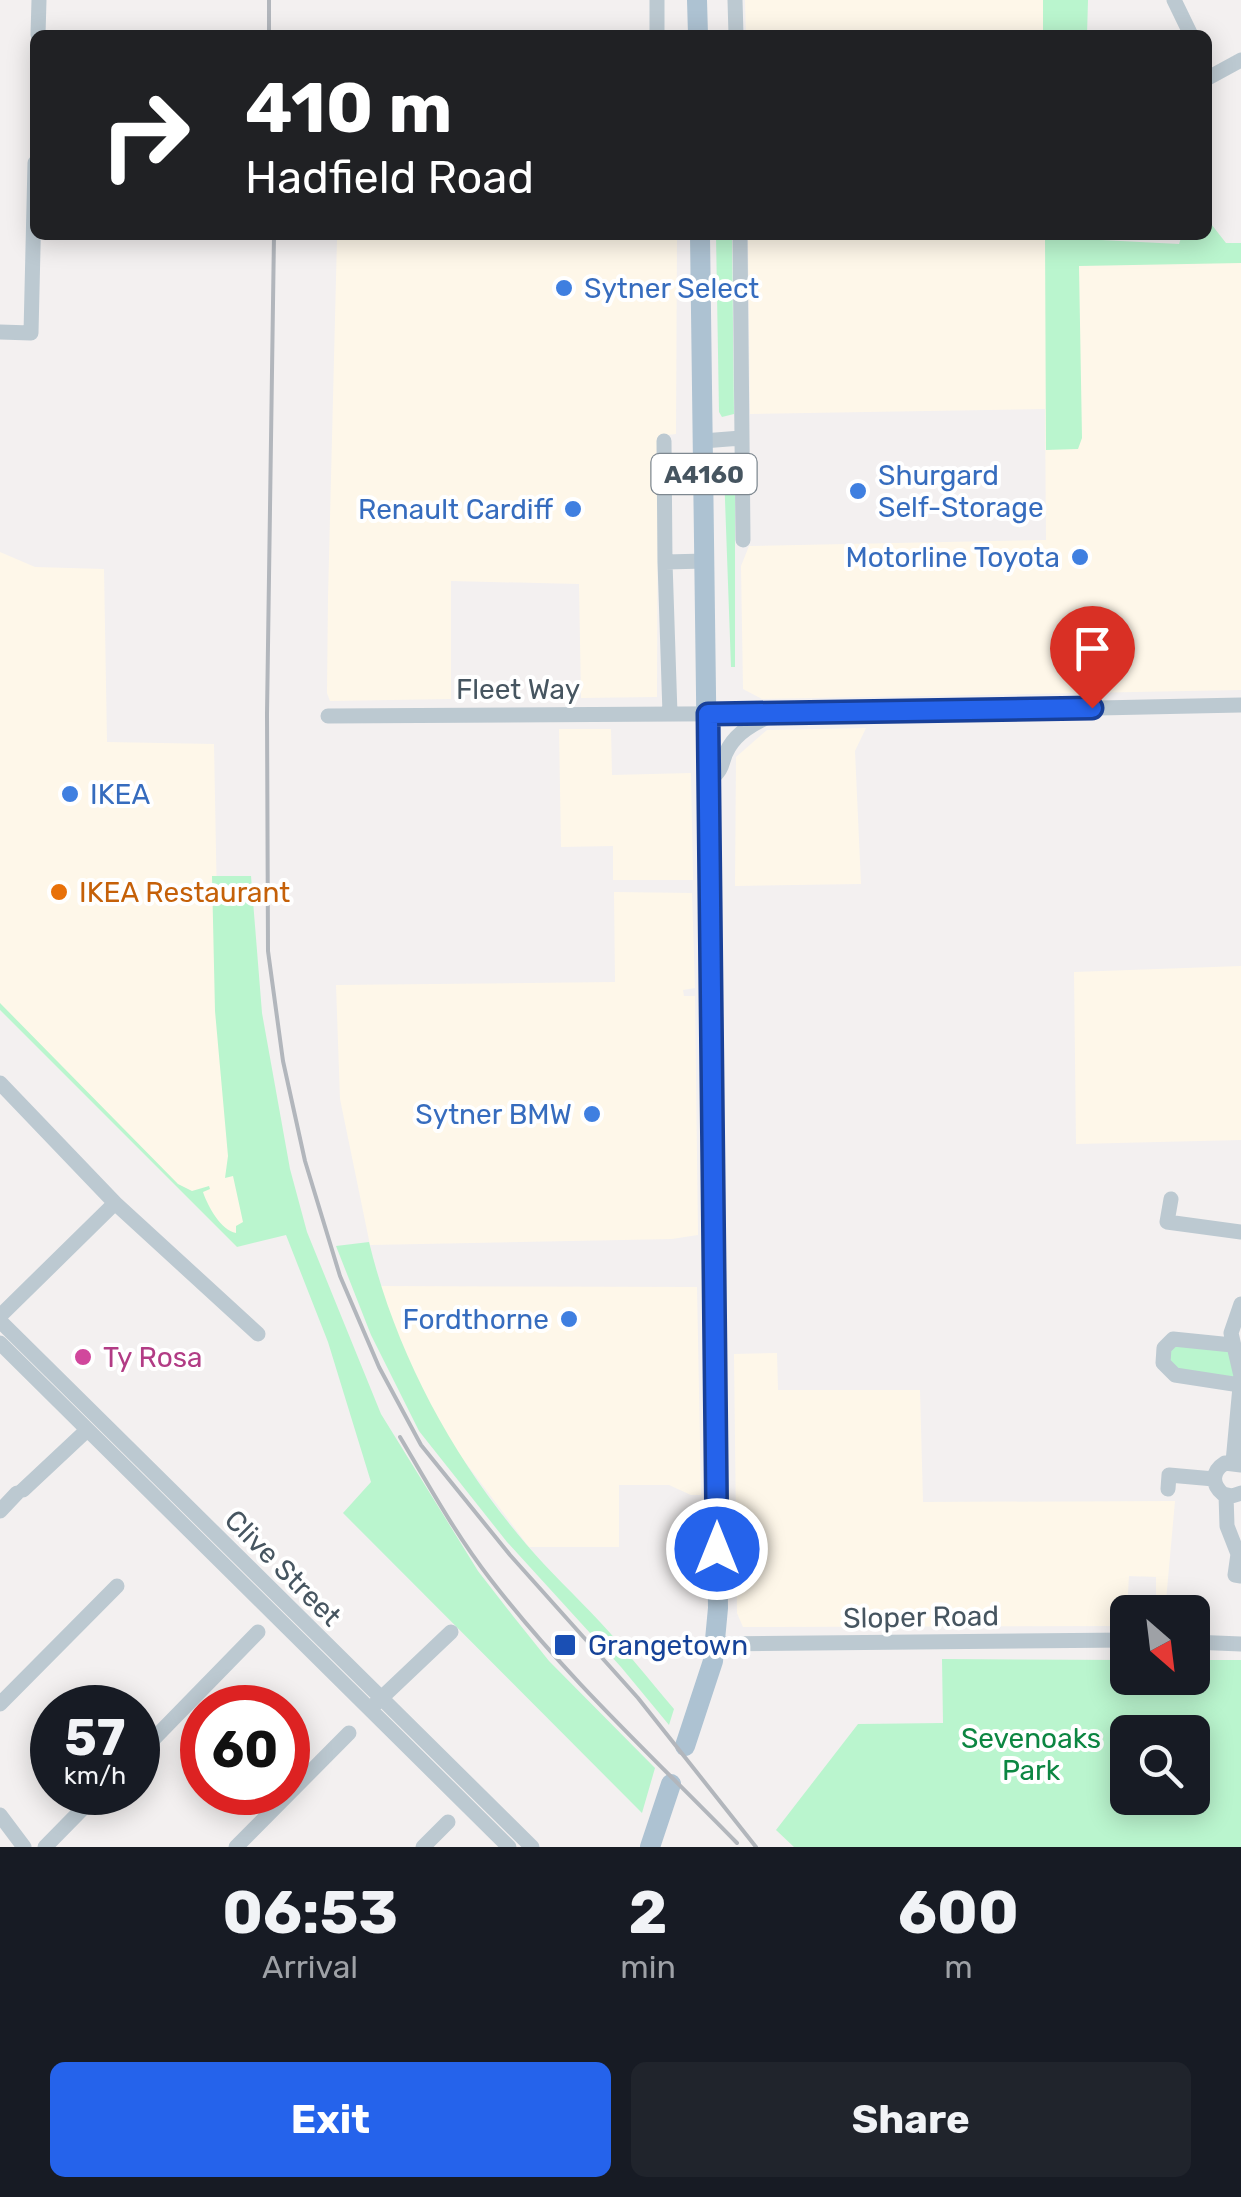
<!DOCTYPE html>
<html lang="en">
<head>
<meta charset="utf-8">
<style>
  :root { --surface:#171b24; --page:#20242c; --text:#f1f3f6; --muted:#9ea1a6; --accent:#2563eb }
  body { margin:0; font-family:Rubik,sans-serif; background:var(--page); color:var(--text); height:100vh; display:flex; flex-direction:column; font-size:38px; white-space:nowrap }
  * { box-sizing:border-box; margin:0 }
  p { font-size:32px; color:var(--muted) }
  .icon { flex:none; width:55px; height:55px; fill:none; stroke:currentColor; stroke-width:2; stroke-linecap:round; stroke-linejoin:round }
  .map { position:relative; height:1847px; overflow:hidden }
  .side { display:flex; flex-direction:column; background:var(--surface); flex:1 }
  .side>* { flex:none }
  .banner { position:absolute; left:30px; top:30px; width:1182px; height:210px; border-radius:15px; box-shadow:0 5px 25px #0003; background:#202124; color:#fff; overflow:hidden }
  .needle { width:65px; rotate:152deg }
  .buttons { position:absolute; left:1110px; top:1595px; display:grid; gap:20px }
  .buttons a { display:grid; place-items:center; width:100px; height:100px; border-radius:15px; background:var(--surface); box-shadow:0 5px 25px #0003; font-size:50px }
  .speed { position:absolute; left:30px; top:1685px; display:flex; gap:20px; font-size:50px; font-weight:700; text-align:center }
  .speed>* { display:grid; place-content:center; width:130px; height:130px; border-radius:50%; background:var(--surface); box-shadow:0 5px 25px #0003; line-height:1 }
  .speed small { font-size:25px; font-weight:400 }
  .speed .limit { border:15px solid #d22; background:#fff; color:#111 }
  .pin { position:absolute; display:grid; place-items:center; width:85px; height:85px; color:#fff; margin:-102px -42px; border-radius:50% 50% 50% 0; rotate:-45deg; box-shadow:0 0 10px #0007 }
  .pin .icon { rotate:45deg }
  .me { position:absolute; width:110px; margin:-55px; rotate:0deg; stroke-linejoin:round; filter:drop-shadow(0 0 8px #0008) }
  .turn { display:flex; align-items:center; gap:35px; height:210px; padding:0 50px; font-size:45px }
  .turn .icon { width:130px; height:130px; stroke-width:2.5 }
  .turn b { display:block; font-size:70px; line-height:85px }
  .eta { display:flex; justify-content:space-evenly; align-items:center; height:170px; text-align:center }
  .eta b { font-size:60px; font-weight:700; line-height:70px }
  .cta { display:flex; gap:20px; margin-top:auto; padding:20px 50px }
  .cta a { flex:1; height:115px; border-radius:15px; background:var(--accent); color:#fff; font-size:40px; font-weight:700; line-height:115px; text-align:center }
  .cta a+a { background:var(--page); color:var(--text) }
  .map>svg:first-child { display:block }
  .commercial { fill:#fef7e9 }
  .green { fill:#baf5ce; fill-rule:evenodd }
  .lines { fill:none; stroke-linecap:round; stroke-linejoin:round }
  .minor { stroke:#bcc9d1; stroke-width:15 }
  .major { stroke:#adc2d2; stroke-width:20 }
  .rail { stroke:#b2b6bc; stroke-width:4 }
  .route-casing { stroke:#184099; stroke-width:25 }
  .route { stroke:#2563eb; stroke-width:18 }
  .shop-dot { fill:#3f7fe0; stroke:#fff; stroke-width:4 }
  .food-dot { fill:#e8710a; stroke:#fff; stroke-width:4 }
  .hotel-dot { fill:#d1479c; stroke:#fff; stroke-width:4 }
  .transit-dot { fill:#1a4fb4; stroke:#fff; stroke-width:4 }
  .labels { text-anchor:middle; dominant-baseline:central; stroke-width:8; stroke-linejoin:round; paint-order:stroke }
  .shield { fill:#fff; stroke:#7e8890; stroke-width:2.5 }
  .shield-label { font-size:25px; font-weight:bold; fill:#465560 }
  .shop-label { font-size:28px; fill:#366cbe; stroke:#fff; text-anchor:end }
  .street-label { font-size:28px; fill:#465560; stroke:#fff }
  .food-label { font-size:28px; fill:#c56008; stroke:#fff; text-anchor:start }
  .hotel-label { font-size:28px; fill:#b23c85; stroke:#fff; text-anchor:start }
  .transit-label { font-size:28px; fill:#164399; stroke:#fff; text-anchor:start }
  .park-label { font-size:28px; fill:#0c8642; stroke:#fff }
</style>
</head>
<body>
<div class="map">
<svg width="1241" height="1847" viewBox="0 0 1241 1847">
  <rect width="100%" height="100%" fill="#f3f0f0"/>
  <path class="commercial" d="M745,0H1044V35H746Z
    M447,235H677L676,434L658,436L657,697L581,698L579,584L451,581V699L330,701L327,693L328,597L337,239H447Z
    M748,235H1046V256L1241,254V690L762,699L743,689L741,566L749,546L1046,540L1045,409L750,414Z
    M0,552L35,567L104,569L107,742L214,744L217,905L254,1242L237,1247L0,1010Z
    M866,728L855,751L861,884L735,886L736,757L767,730Z
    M559,729H611L612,775L691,773L693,880H613V846L561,847Z
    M614,892L692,893L695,988L683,990L684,996H695L698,1235L672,1239L370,1245L340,1099L336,985L615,982Z
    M1241,966V1140L1076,1144L1074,972Z
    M372,1286L697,1287L701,1495H691L669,1485H619V1547H529L412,1391Z
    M777,1353L778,1390H920L923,1502L1175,1501L1165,1612H1156V1577L1129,1576L1126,1626L743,1627L737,1613L734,1354Z"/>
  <path class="green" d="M1043,0H1088L1087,35H1043Z
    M1208,220L1226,243H1241V263L1079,266L1082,438L1078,449L1046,450L1045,235H1093L1101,240L1179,244L1182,235H1208Z
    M716,235H732L734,414L722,417L719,412Z
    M729,465L735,469V667H731L724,472V467Z
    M212,876H251L262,1013L290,1169L307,1232L381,1414L478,1571L513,1616L549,1661L655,1768L642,1813L343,1513L371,1482L328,1342L286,1235L237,1247L0,1010V1003L178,1184L192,1191L209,1186L210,1189L203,1192C208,1207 221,1230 236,1233V1226L243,1222L233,1176L225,1178L228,1156L215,1011Z
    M369,1242C396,1353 452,1457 526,1544C549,1571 576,1596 600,1622C626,1650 649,1680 674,1709L669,1725L621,1667L507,1542L419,1431L371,1335L336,1246Z
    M1168,1343L1232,1345L1240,1385L1175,1375L1164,1348Z
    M942,1659L1127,1660L1128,1678H1192L1193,1660H1241V1847H794L776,1830L858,1724L943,1723ZM1128,1732H1192V1798H1128Z"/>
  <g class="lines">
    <path class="minor" d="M657,0V35
      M735,0L736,35
      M1174,0L1191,35
      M38,35L39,0
      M1208,78L1241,60
      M740,235L743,540
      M0,332L31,333L35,163
      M664,441L665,562
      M703,441L741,438
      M670,714L665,562L706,561
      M328,716L858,713L1241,705
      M709,781C727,766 719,763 729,747C738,732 753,724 768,717
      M0,1083L115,1203
      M1171,1199L1167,1222L1241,1232
      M0,1316L115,1203L258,1334
      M0,1321L532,1847
      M0,1343L509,1847
      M1232,1345L1173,1339L1164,1348L1163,1363L1175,1375L1240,1385
      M1233,1462L1241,1376L1231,1333L1241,1304
      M1241,1465L1225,1463C1212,1471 1211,1484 1223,1494L1232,1496L1241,1493
      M1168,1489L1169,1475L1214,1479
      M23,1490L86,1431
      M1226,1495L1227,1526L1238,1554L1235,1575L1241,1576
      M0,1511L17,1493
      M1192,1642L1241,1644
      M716,1644L1128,1640
      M0,1704L117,1586
      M374,1705L451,1632
      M138,1755L258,1632
      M0,1815L24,1847
      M45,1847L99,1792
      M236,1847L349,1733
      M423,1847L448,1822"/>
    <path class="major" d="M697,0L698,35
      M685,1746L713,1661L718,1608L700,235
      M650,1847L671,1784"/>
    <path class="rail" d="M269,35V0
      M274,235L267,714L268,951L283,1061L305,1161L340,1276L379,1367L421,1445L510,1555L638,1698L756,1847
      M400,1437C429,1486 456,1535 491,1580C564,1675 653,1757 737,1843"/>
  </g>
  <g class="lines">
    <g class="route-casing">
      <path id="route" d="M717,1549L708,714L1092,708"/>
    </g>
    <use href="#route" class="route"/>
  </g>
  <g class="shop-dot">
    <circle cx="564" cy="288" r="10"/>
    <circle cx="858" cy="491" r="10"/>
    <circle cx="573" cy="509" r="10"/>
    <circle cx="1080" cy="557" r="10"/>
    <circle cx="70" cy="794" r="10"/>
    <circle cx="592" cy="1114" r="10"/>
    <circle cx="569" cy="1319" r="10"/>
  </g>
  <circle class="food-dot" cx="59" cy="892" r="10"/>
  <circle class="hotel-dot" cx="83" cy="1357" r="10"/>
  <rect class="transit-dot" x="553" y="1633" width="24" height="24" rx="5"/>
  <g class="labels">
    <rect class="shield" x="651.5" y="454" width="105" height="40" rx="8"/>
    <g class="shield-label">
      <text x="704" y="474">A4160</text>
    </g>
    <g class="shop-label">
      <text x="584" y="288" text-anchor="start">Sytner Select</text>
      <text x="878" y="475" text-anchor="start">Shurgard<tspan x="878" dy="32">Self-Storage</tspan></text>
      <text x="553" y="509">Renault Cardiff</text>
      <text x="1060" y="557">Motorline Toyota</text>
      <text x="90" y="794" text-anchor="start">IKEA</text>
      <text x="572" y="1114">Sytner BMW</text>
      <text x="549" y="1319">Fordthorne</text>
    </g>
    <g class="street-label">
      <text x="518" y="689">Fleet Way</text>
      <text transform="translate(283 1568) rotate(45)">Clive Street</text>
      <text transform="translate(921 1617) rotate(-1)">Sloper Road</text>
    </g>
    <g class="food-label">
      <text x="79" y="892">IKEA Restaurant</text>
    </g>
    <g class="hotel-label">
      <text x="103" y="1357">Ty Rosa</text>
    </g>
    <g class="transit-label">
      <text x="588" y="1645">Grangetown</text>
    </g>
    <g class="park-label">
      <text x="1031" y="1738">Sevenoaks<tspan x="1031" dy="32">Park</tspan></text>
    </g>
  </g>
</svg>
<div class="buttons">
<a><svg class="needle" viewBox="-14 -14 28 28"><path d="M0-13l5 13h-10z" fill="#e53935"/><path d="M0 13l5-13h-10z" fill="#9ea1a6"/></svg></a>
<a><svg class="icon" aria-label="search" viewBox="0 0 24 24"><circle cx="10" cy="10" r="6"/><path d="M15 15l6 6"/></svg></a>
</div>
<div class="speed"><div>57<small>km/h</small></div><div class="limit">60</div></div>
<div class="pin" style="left:1092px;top:708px;background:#d93025"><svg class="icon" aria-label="arrive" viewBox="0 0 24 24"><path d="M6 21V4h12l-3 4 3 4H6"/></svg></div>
<svg class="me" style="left:717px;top:1549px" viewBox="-20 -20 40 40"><circle r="17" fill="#2563eb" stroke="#fff" stroke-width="3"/><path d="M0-11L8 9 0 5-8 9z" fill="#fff"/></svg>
<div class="banner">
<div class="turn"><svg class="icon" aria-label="right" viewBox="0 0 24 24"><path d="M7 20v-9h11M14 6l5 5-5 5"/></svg><div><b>410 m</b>Hadfield Road</div></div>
</div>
</div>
<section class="side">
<div class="eta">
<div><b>06:53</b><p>Arrival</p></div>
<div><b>2</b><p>min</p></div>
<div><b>600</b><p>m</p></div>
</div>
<div class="cta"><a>Exit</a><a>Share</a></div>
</section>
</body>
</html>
